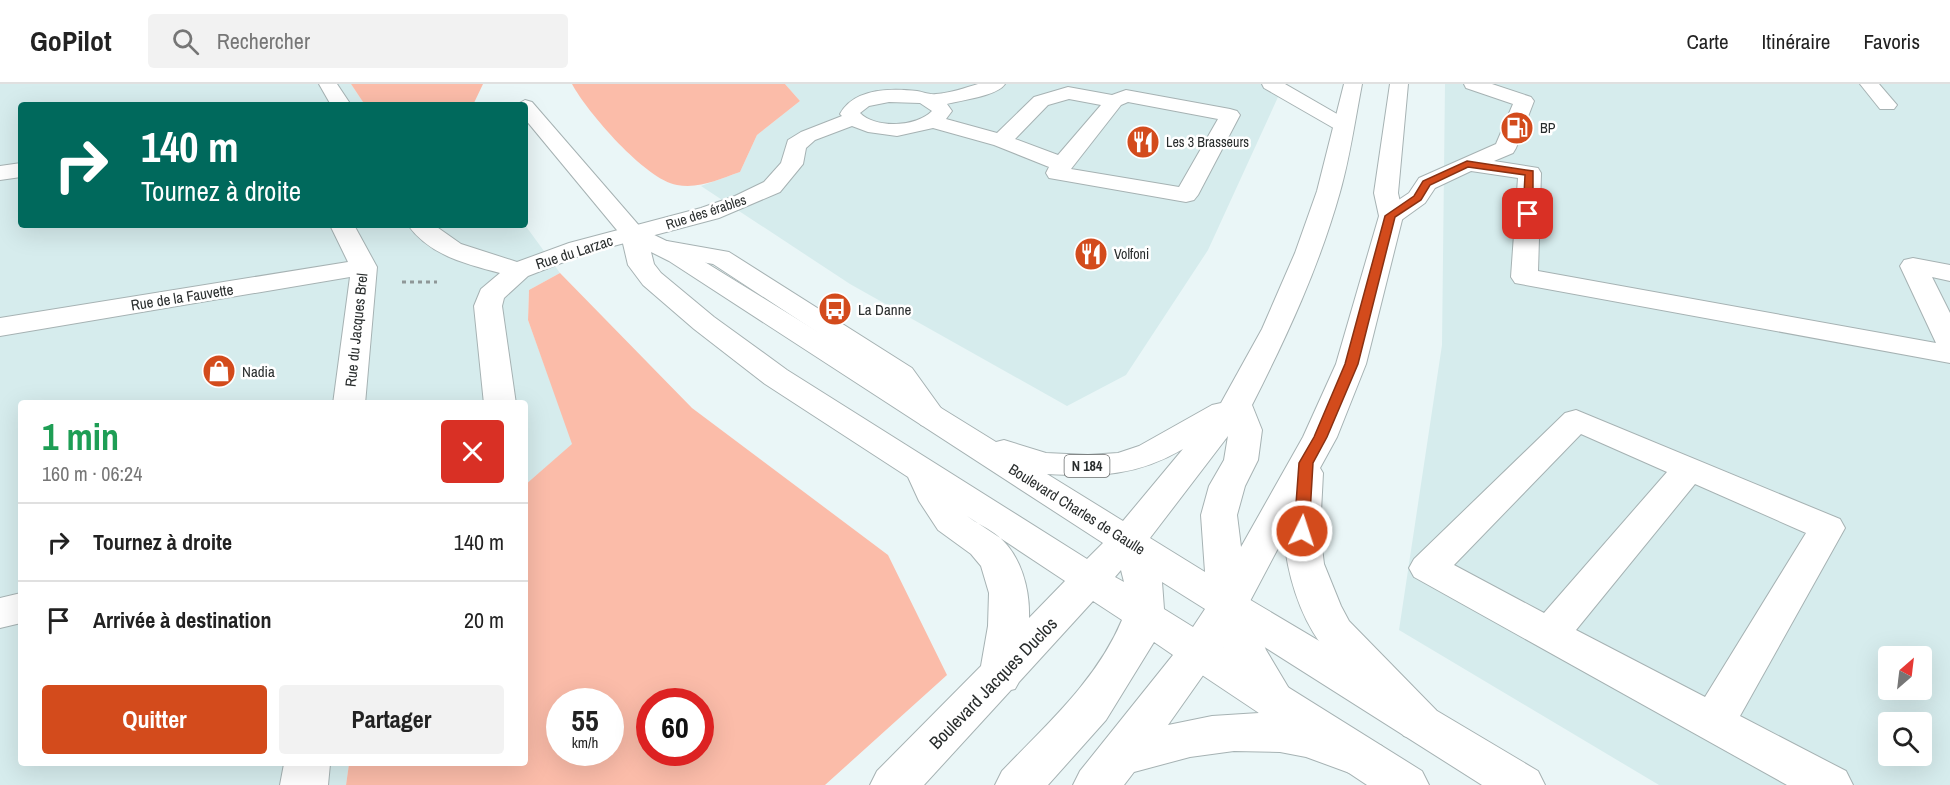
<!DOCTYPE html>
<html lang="fr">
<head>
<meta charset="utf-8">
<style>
  :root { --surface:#fff; --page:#f2f2f2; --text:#222; --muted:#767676; --line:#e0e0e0; --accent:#d34b1c }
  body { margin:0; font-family:"Archivo Narrow",sans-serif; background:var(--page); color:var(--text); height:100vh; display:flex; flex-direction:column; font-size:22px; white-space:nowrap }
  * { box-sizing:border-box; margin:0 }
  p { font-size:20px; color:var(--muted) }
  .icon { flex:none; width:33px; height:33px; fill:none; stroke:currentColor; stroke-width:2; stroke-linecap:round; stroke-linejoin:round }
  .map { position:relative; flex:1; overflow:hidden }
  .side { position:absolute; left:18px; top:316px; width:510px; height:366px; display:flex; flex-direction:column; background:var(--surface); border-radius:6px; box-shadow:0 6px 24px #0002 }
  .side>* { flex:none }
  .banner { position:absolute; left:18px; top:18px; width:510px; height:126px; border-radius:6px; box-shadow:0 6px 24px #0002; background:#00695c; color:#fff; overflow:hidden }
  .needle { width:39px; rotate:28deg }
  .controls { position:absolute; left:1878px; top:562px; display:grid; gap:12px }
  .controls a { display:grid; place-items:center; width:54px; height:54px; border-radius:6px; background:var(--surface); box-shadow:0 6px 24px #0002; font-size:30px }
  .speed { position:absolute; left:546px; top:604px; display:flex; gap:12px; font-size:30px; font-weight:700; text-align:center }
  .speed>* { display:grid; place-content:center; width:78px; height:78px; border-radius:50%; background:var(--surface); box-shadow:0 6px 24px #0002; line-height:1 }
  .speed small { font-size:15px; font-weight:400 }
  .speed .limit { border:9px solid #d22; background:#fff; color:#111 }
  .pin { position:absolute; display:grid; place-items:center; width:51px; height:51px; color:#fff; margin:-26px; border-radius:12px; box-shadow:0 3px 9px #0006 }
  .me { position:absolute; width:66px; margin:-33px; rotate:4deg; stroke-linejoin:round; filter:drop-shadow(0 0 4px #0008) }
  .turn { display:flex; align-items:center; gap:21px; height:126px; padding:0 24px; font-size:27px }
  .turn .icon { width:78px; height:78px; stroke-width:2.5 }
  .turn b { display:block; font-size:42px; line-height:51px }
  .round { display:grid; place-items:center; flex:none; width:63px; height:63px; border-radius:6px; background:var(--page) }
  .head { display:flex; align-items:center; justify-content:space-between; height:102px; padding:0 24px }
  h1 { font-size:36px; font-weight:800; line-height:45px; color:#1e9e55 }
  .button { display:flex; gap:12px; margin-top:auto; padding:12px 24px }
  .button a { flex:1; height:69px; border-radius:6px; background:var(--accent); color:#fff; font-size:24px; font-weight:800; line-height:69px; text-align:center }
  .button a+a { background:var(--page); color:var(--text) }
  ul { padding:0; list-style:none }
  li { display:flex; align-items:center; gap:18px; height:78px; padding:0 24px; border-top:2px solid var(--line) }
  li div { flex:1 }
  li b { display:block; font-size:22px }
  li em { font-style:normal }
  header { display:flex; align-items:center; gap:36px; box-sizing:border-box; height:84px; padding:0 30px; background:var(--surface); border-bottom:2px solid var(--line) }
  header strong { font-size:28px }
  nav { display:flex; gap:33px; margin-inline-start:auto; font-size:21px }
  .search { width:420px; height:54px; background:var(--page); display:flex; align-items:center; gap:15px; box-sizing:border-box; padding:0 21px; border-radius:6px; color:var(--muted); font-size:22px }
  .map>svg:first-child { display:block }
  .built { fill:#d6eced; fill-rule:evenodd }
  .green { fill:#fbbca9; fill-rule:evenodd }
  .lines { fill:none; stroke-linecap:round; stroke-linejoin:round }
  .minor-casing { stroke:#a6b2b3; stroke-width:2 }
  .major-casing { stroke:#a6b2b3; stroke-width:2 }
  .path { stroke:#8f9798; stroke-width:3; stroke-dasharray:4 4; stroke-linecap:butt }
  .minor { fill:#fff; fill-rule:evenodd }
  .major { fill:#fff; fill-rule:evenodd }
  .route { fill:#d34b1c; stroke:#893112; stroke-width:1.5 }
  .labels { text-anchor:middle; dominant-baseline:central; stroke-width:5; stroke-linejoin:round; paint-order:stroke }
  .far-poi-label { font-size:14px; fill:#292d2d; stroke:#fff; text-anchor:start }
  .far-street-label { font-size:14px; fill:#292d2d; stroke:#fff }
  .shield { fill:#fff; stroke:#696c6c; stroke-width:1.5 }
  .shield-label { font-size:14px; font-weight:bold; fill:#292d2d }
  .street-label { font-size:15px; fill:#292d2d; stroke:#fff }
  .poi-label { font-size:15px; fill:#292d2d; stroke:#fff; text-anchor:start }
  .near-street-label { font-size:18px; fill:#292d2d; stroke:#fff }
</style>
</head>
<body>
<header>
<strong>GoPilot</strong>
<div class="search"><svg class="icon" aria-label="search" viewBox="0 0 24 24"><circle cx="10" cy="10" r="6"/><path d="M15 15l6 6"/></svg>Rechercher</div>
<nav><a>Carte</a><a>Itinéraire</a><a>Favoris</a></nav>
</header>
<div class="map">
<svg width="1950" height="701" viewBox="0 0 1950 701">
  <rect width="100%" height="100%" fill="#eaf6f7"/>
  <path class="built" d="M0,0H351L365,21H21V141H466L478,143L525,141L560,189L529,206L528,236L573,360L525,401V320H21V680H349L346,701H0Z
    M785,0H1284L1208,166L1126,291L1067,322L850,200L701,102L740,88L757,51L800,17Z
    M1445,0H1950V701H1659L1399,546L1442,261ZM1888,573H1922V606H1888ZM1888,639H1922V672H1888Z"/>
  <path class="green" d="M351,0H483L473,21H365Z
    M572,0H785L800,17L757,51L740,88C719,95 700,105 677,101C646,96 587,28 572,0Z
    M560,189L692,324L888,471L947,591L825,701H346L349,680H525V401L572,360L528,236L529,206ZM560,618H610V669H560ZM650,618H700V669H650Z"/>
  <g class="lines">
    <g class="minor-casing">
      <path id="minor" d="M319,0H337L351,21H331Z
        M978,0H1005C997,12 962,16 947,20L952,27L946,35L997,49L1034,13L1068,3L1112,11L1126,6L1230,25L1237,27L1240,31L1198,111L1194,116L1186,118L1049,94L1046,89L1049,83L994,61L933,44L897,52L868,48L852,42L815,56L806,64L803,80L780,108L719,134L587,169L528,192L504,214L502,222L516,320H484L474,222L481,205L500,189C466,180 429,171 408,141H434L461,160L517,178L569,159L701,124L735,112L764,98L781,79L788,56L801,48L842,32L840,30C854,4 891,4 917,7C923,8 930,11 936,10C950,9 965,4 978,0ZM1069,15L1101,21L1058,71L1015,55L1048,21ZM889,18L920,19L932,27C917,43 876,45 860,29L869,22ZM1128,18L1218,35L1179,103L1071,85L1121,21Z
        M1262,0H1285L1351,38L1354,42L1351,46L1344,48L1337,46L1264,4Z
        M1464,0H1492L1531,13L1534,17L1516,64L1513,69L1494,77L1538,84L1541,89L1538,187L1936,259L1900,182L1904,176L1913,174L1950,181V197L1932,193L1950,229V279L1515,199L1511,193L1518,94L1471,87L1435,104L1425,119L1400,137L1391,139L1382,137L1379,132L1382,127L1409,109L1419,94L1496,60L1513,20L1466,4Z
        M1860,0H1879L1897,21L1894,25H1880Z
        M21,79V93L0,96V82Z
        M330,141H354L377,183L365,320H333L350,193L0,252V234L348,178Z
        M667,157L729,168L912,284L948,334L943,341L932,344L921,341L890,296L713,180L658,170L654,165L658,160Z
        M1576,326L1840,435L1845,444L1740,632L1846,687L1853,701H1787L1414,493L1409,484L1414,475L1565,329ZM1581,350L1667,388L1544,529L1454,481ZM1695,400L1806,449L1705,613L1576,546Z
        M1228,507L1242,511L1538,687L1545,701H1482L1214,531L1208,521L1214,511Z
        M21,509V539L0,544V514Z
        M1199,552L1214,557L1422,687L1429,701H1367L1184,579L1178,568L1184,557Z
        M284,680H330L328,701H280Z"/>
    </g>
    <g class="major-casing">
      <path id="major" d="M1344,0H1362C1355,36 1350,73 1340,108C1319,183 1287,252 1252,321L1262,346L1258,376L1245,402L1237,431L1241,463L1303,353L1336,280L1379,132L1374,109L1390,0H1408L1398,109L1403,132L1366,280L1337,353L1320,384L1323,389L1320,447L1324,480L1341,522L1349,537L1436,626L1442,639L1436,652L1420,657L1404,652C1377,621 1346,592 1321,560C1299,530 1287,489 1284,453L1248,521L1266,566L1297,618L1290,630L1286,632L1314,637L1382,662L1389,676L1382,690L1366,695L1306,673L1280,668L1234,667L1190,673L1134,688L1124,701H1073L1080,687L1173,571L1154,558L1106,636L1048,701H995L1002,687C1046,641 1097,596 1122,536L1093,517L1019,598L1015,605L1011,606L924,701H870L877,687L981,582L988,542L989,509L981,482L971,470L938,446L919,417L908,393L765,300L694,245L643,201L628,181L621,151L525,35V21H516L525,16L532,18L642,145L687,167L996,358L1004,356L1046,369L1088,371L1118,369L1139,362L1212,321L1221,319L1262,245L1295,169L1317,107ZM651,168L669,177L1103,459L1087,475L787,286L714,233L661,189L654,180ZM1228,352L1224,376L1209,402L1201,431L1205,488L1150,454ZM1183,365L1123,437L1047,390C1099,393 1137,392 1183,365ZM967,432L1065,497L1029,534C1030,505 1021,471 998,452C989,444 977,440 967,432ZM1121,486L1124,498L1115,493ZM1162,498L1205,525L1193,543L1164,525ZM1223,563L1259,629L1212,632L1168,641Z"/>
    </g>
    <path class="path" d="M402,198H437"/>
    <use href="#minor" class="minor"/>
    <use href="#major" class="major"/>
  </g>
  <path class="route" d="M1467,77L1533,87V130L1528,133L1523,130L1525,91L1468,83L1430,101L1421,116L1395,133L1358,280L1327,353L1313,379L1309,447L1302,452L1296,450L1294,447L1299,379L1314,353L1345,280L1385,132L1414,112L1423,97Z"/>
  <defs>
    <g id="fuel-disc" transform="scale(1.725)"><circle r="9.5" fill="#d34b1c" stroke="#fff"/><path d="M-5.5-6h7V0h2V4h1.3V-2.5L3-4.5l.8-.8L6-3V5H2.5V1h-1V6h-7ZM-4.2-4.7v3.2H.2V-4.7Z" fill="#fff"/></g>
    <g id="restaurant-disc" transform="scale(1.725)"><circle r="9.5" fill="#d34b1c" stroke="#fff"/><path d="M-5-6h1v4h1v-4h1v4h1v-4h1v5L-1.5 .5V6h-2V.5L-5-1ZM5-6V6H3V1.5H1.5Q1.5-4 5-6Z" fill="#fff"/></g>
    <g id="bus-disc" transform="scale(1.725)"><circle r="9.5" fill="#d34b1c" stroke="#fff"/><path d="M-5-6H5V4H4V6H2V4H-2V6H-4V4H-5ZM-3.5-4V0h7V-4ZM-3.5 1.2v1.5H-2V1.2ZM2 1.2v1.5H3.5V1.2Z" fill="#fff"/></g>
    <g id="shop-disc" transform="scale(1.725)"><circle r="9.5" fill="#d34b1c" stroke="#fff"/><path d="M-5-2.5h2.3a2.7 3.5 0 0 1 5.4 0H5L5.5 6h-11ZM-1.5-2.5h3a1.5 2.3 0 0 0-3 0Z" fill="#fff"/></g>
  </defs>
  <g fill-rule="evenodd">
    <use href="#fuel-disc" x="1517" y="44"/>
    <use href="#restaurant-disc" x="1143" y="58"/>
    <use href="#restaurant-disc" x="1091" y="170"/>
    <use href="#bus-disc" x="835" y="225"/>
    <use href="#shop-disc" x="219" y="287"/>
  </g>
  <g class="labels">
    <g class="far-poi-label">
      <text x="1540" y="44">BP</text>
      <text x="1166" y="58">Les 3 Brasseurs</text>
      <text x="1114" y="170">Volfoni</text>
    </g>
    <g class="far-street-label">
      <text transform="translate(706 128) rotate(-18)">Rue des érables</text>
    </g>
    <rect class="shield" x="1064.5" y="371" width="45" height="22" rx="4.5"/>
    <g class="shield-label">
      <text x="1087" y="382">N 184</text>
    </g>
    <g class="street-label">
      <text transform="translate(574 168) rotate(-18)">Rue du Larzac</text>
      <text transform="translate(182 213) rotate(-9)">Rue de la Fauvette</text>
      <text transform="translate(356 246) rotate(-84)">Rue du Jacques Brel</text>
      <text transform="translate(1077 425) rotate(32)">Boulevard Charles de Gaulle</text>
    </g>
    <g class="poi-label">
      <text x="858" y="225">La Danne</text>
      <text x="242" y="287">Nadia</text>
    </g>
    <g class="near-street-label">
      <text transform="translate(993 599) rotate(-46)">Boulevard Jacques Duclos</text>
    </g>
  </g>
</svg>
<div class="controls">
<a><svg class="needle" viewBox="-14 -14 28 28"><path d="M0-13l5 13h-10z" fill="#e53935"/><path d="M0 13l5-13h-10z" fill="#767676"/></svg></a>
<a><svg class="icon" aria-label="search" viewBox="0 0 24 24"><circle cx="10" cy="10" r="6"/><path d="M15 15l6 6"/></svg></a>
</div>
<div class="speed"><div>55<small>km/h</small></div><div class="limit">60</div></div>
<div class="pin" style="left:1528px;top:130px;background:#d93025"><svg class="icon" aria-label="arrive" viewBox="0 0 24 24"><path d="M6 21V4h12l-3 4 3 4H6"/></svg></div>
<svg class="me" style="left:1302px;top:447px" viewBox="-20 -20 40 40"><circle r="17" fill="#d34b1c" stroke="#fff" stroke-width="3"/><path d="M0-11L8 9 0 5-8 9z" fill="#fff"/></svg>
<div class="banner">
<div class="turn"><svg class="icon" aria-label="right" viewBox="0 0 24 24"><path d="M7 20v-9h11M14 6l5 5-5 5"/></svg><div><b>140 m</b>Tournez à droite</div></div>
</div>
<section class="side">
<div class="head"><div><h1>1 min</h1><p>160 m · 06:24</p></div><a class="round" style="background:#d93025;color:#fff"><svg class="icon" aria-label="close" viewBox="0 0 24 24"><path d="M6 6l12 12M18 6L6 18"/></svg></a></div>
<ul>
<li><svg class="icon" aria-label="right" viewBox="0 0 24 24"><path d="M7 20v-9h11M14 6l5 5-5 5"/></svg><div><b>Tournez à droite</b></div><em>140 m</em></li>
<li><svg class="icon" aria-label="arrive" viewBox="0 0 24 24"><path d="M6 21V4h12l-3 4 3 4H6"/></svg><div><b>Arrivée à destination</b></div><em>20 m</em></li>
</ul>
<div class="button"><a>Quitter</a><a>Partager</a></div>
</section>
</div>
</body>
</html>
